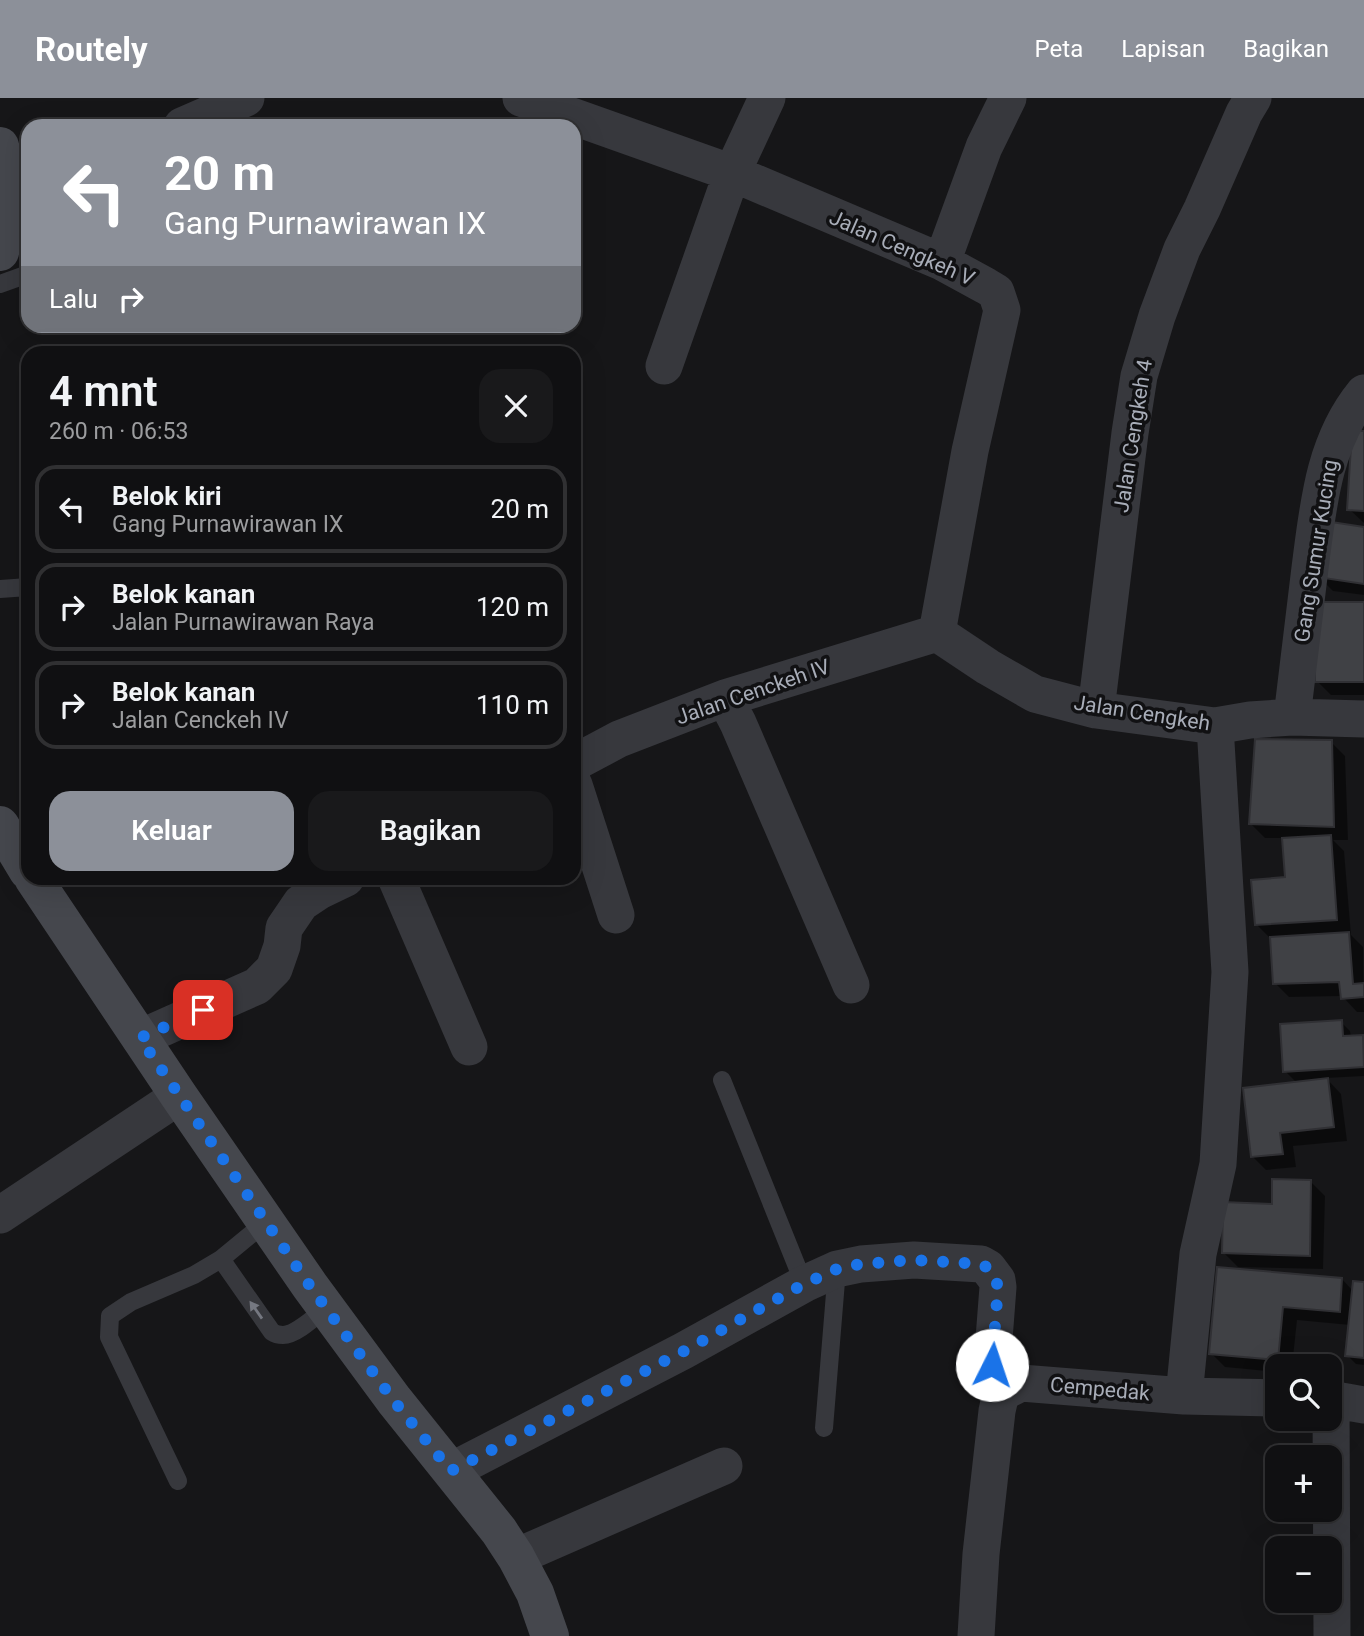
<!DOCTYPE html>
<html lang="id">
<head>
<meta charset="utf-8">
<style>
  :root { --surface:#101012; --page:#19191b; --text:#f1f3f6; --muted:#9c9d9f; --line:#303032; --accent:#8c9099 }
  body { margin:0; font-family:Roboto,sans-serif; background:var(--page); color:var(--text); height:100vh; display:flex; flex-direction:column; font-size:26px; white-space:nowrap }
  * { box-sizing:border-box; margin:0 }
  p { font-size:23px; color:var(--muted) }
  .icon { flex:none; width:38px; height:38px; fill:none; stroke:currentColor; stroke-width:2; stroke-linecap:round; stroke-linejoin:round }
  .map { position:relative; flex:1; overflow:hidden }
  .sheet { position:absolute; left:21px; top:248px; width:560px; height:539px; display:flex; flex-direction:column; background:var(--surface); border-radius:21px; box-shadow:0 7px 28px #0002,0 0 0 2px var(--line) }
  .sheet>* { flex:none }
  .hud { position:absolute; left:21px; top:21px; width:560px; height:214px; border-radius:21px; box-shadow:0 7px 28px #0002,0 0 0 2px var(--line); background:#8c9099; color:#fff; overflow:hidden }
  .controls { position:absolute; left:1265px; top:1256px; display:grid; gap:14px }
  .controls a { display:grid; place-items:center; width:77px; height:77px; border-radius:14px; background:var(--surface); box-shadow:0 7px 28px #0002,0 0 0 2px var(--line); font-size:35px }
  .pin { position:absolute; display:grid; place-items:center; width:60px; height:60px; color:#fff; margin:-30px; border-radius:14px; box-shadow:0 4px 10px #0006 }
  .me { position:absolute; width:77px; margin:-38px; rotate:4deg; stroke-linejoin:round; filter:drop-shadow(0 0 5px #0008) }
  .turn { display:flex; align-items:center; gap:24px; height:147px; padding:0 28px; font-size:32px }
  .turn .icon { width:91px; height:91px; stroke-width:2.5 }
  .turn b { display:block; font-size:49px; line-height:60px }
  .then { display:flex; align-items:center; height:66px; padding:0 28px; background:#0003; gap:14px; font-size:26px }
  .round { display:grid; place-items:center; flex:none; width:74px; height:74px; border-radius:21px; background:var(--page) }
  .headline { display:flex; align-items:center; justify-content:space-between; height:119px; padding:0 28px }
  h1 { font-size:42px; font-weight:600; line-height:52px }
  .button { display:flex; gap:14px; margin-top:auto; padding:14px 28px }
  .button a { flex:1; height:80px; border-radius:21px; background:var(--accent); color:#fff; font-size:28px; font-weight:600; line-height:80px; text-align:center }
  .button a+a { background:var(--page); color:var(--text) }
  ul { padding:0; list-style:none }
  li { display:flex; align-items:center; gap:21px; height:88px; margin:0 14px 10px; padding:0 14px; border:4px solid var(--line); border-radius:21px }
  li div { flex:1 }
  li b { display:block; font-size:26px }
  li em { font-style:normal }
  header { display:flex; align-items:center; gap:42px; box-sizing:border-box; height:98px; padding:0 35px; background:var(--accent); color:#fff }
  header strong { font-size:33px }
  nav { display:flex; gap:38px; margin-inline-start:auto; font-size:24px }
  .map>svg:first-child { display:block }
  .shadow { fill:#0007 }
  .building { fill:#404145; stroke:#303034; stroke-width:2 }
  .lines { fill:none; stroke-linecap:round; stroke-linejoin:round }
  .lane { stroke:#37383d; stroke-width:18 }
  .street { stroke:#37383d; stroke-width:37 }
  .secondary { stroke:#45474d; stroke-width:38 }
  .oneway { fill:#757881 }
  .route { stroke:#1a73e8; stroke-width:12; stroke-dasharray:0 21.6 }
  .labels { text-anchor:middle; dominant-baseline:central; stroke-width:7; stroke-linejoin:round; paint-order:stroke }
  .street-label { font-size:21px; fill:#a8adb8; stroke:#111113 }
</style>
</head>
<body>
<header>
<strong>Routely</strong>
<nav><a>Peta</a><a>Lapisan</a><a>Bagikan</a></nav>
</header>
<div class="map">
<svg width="1364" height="1538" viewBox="0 0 1364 1538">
  <rect width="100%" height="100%" fill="#161618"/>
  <path class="shadow" d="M1364,334V425L1349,411Z
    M1364,430V497L1333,493L1319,479Z
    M1364,506V597H1331L1317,583Z
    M1331,644L1345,658L1348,742H1333L1344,753L1351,837L1363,849L1364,914H1357L1342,898L1289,899L1275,885L1271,841L1257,827L1286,781L1284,740H1265L1251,726Z
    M1341,924L1350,933L1351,939H1362L1364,940V978L1326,980L1341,996L1347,1043L1293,1048L1296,1069L1266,1072L1252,1058L1297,985L1285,973Z
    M1311,1084L1325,1098L1323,1171L1238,1169L1224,1155L1273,1107Z
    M1218,1171L1342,1181L1353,1193L1364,1186V1267L1356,1266L1347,1257L1350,1227L1297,1222L1292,1269H1278V1274L1225,1269L1211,1255Z"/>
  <path class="building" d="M1352,332L1364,333V413L1347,412Z
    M1325,423L1364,429V486L1317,479Z
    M1315,504H1364V584H1315Z
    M1255,641L1332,642L1334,729L1249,726Z
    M1331,737L1337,822L1255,827L1251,782L1285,779L1282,740Z
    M1349,834L1353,886L1364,885V899L1341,901L1339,884L1273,886L1270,839Z
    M1342,922L1343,938L1363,937L1364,969L1283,974L1280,926Z
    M1328,980L1334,1029L1280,1035L1283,1056L1251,1059L1243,990Z
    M1272,1081L1311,1082L1310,1158L1222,1155L1223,1104L1272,1106Z
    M1217,1169L1342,1180L1340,1214L1283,1209L1278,1262L1209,1256Z
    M1353,1183L1364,1184V1260L1345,1258Z"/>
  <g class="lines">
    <path class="lane" d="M0,186L28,176
      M0,491L28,489
      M722,982L804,1186
      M221,1161L272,1234C275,1236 279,1237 283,1237C296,1237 316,1218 326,1210
      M824,1330L837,1171
      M178,1383L109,1239L110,1218L131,1204L194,1177L221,1161L266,1124"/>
    <path class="street" d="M521,0L732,75L942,164L986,188L996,194L1002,212L970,353L937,535
      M182,28L246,0
      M942,164L984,49L1008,0
      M664,268L732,75L767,0
      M937,535L988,569L1035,596L1096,612L1215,628L1250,622L1292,619L1364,621
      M725,600L738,625L851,887
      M1096,612L1130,335L1139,278L1157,218L1182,151L1202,111L1244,15L1253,0
      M1292,619C1298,569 1304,520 1310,470C1318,409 1323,345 1364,295
      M574,665L619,641L725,600L937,535
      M574,687L616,817
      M396,780L469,949
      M140,940L257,888L274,871L282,848L284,830L301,805L319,793L346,780
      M0,1117L179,998
      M1184,1298L1198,1156L1218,1066L1230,874L1215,628
      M1330,1301L1364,1307
      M1331,1302L1332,1538
      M451,1373L683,1253L804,1186L837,1171L861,1166L914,1162L981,1166L988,1170L997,1182L998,1189L992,1267L1001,1295
      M516,1459L724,1368
      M976,1538L981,1456L997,1313L1001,1295L1021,1285L1184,1298L1278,1300"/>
    <path class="secondary" d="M0,48L10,86L8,124L0,154
      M0,727L28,773
      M33,780L179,998L310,1188L394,1302L499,1433L516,1459L535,1495L550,1538"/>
  </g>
  <defs><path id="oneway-solid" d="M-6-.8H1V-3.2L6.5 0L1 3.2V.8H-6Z" transform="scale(1.75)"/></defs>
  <use class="oneway" href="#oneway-solid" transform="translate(256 1212) rotate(-125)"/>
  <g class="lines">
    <path class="route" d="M203,912L140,940L310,1188L394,1303L451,1373L684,1253L804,1186L837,1171L861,1166L914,1162L981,1166L988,1170L994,1176L998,1189L992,1267"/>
  </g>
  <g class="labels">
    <g class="street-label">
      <text transform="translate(902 150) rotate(24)">Jalan Cengkeh V</text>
      <text transform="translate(1133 338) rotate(-81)">Jalan Cengkeh 4</text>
      <text transform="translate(1316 453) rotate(-81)">Gang Sumur Kucing</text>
      <text transform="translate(753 594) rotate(-19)">Jalan Cenckeh IV</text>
      <text transform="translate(1142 615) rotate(9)">Jalan Cengkeh</text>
      <text transform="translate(1100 1291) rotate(5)">Cempedak</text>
    </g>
  </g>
</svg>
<div class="controls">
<a><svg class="icon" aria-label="search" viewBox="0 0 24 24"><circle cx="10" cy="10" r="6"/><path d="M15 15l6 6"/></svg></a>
<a>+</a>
<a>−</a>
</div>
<div class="pin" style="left:203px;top:912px;background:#d93025"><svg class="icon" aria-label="arrive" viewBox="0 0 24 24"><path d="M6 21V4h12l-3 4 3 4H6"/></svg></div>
<svg class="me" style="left:992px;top:1267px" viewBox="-20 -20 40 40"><circle r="19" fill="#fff"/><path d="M0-13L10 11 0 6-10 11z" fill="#1a73e8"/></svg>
<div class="hud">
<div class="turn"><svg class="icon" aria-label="left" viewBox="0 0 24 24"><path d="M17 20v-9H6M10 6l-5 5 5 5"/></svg><div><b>20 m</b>Gang Purnawirawan IX</div></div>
<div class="then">Lalu<svg class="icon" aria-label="right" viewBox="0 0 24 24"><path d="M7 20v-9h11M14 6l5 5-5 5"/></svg></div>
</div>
<section class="sheet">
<div class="headline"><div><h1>4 mnt</h1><p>260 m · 06:53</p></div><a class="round"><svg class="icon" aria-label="close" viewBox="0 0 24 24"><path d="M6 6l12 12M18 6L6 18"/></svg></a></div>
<ul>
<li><svg class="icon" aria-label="left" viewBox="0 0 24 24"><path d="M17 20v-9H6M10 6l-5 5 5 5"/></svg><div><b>Belok kiri</b><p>Gang Purnawirawan IX</p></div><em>20 m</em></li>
<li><svg class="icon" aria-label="right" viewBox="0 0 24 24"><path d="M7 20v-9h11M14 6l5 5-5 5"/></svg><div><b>Belok kanan</b><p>Jalan Purnawirawan Raya</p></div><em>120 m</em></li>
<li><svg class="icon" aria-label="right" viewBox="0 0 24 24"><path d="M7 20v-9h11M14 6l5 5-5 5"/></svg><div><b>Belok kanan</b><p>Jalan Cenckeh IV</p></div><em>110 m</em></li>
</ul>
<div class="button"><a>Keluar</a><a>Bagikan</a></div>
</section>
</div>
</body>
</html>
